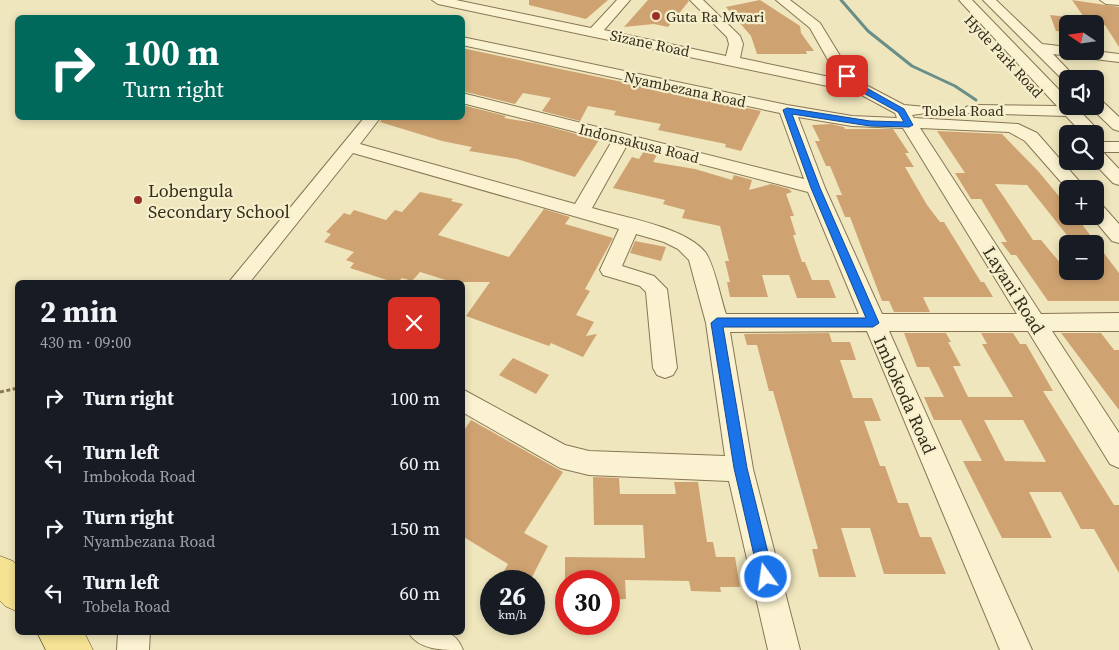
<!DOCTYPE html>
<html lang="en">
<head>
<meta charset="utf-8">
<style>
  :root { --surface:#171b24; --page:#242831; --text:#f1f3f6; --muted:#9ea1a6 }
  body { margin:0; font-family:"Source Serif 4",serif; background:var(--page); color:var(--text); height:100vh; display:flex; flex-direction:column; font-size:19px; white-space:nowrap }
  * { box-sizing:border-box; margin:0 }
  p { font-size:16px; color:var(--muted) }
  .icon { flex:none; width:28px; height:28px; fill:none; stroke:currentColor; stroke-width:2; stroke-linecap:round; stroke-linejoin:round }
  .map { position:relative; flex:1; overflow:hidden }
  .drawer { position:absolute; left:15px; top:280px; width:450px; height:355px; display:flex; flex-direction:column; background:var(--surface); border-radius:8px; box-shadow:0 2px 8px #0003 }
  .drawer>* { flex:none }
  .hud { position:absolute; left:15px; top:15px; width:450px; height:105px; border-radius:8px; box-shadow:0 2px 8px #0003; background:#00695c; color:#fff; overflow:hidden }
  .needle { width:32px; rotate:283deg }
  .tools { position:absolute; left:1059px; top:15px; display:grid; gap:10px }
  .tools a { display:grid; place-items:center; width:45px; height:45px; border-radius:8px; background:var(--surface); box-shadow:0 2px 8px #0003; font-size:25px }
  .speed { position:absolute; left:480px; top:570px; display:flex; gap:10px; font-size:25px; font-weight:700; text-align:center }
  .speed>* { display:grid; place-content:center; width:65px; height:65px; border-radius:50%; background:var(--surface); box-shadow:0 2px 8px #0003; line-height:1 }
  .speed small { font-size:12px; font-weight:400 }
  .speed .limit { border:8px solid #d22; background:#fff; color:#111 }
  .pin { position:absolute; display:grid; place-items:center; width:42px; height:42px; color:#fff; margin:-21px; border-radius:10px; box-shadow:0 2px 8px #0006 }
  .me { position:absolute; width:55px; margin:-28px; rotate:346deg; stroke-linejoin:round; filter:drop-shadow(0 0 4px #0008) }
  .turn { display:flex; align-items:center; gap:18px; height:105px; padding:0 25px; font-size:22px }
  .turn .icon { width:65px; height:65px; stroke-width:2.5 }
  .turn b { display:block; font-size:35px; line-height:42px }
  .round { display:grid; place-items:center; flex:none; width:52px; height:52px; border-radius:8px; background:var(--page) }
  .headline { display:flex; align-items:center; justify-content:space-between; height:85px; padding:0 25px }
  h1 { font-size:30px; font-weight:700; line-height:38px }
  ul { padding:0; list-style:none }
  li { display:flex; align-items:center; gap:15px; height:65px; padding:0 25px }
  li div { flex:1 }
  li b { display:block; font-size:19px }
  li em { font-style:normal }
  .map>svg:first-child { display:block }
  .lines { fill:none; stroke-linecap:round; stroke-linejoin:round }
  .stream { stroke:#688e89; stroke-width:3 }
  .building { fill:#cfa371; fill-rule:evenodd }
  .minor-casing { stroke:#877655; stroke-width:2 }
  .major-casing { stroke:#54432a; stroke-width:1 }
  .path { stroke:#877655; stroke-width:3; stroke-dasharray:4 2.5; stroke-linecap:butt }
  .minor { fill:#faf2d0; fill-rule:evenodd }
  .major { fill:#f5e292; fill-rule:evenodd }
  .route { fill:#1a73e8; stroke:#114b97 }
  .poi-dot { fill:#983023; stroke:#f6efcc; stroke-width:2 }
  .labels { text-anchor:middle; dominant-baseline:central; stroke-width:4.5; stroke-linejoin:round; paint-order:stroke }
  .far-poi-label { font-size:15px; fill:#362b1b; stroke:#f6efcc; text-anchor:start }
  .far-street-label { font-size:15px; fill:#362b1b; stroke:#f6efcc }
  .poi-label { font-size:18px; fill:#362b1b; stroke:#f6efcc; text-anchor:start }
  .street-label { font-size:18px; fill:#362b1b; stroke:#f6efcc }
</style>
</head>
<body>
<div class="map">
<svg width="1119" height="650" viewBox="0 0 1119 650">
  <rect width="100%" height="100%" fill="#efe6bd"/>
  <g class="lines">
    <path class="stream" d="M841,0L868,31L912,66L955,86L976,100"/>
  </g>
  <path class="building" d="M529,0H608L586,19L529,5Z
    M648,0H688L689,1L668,27L654,24L624,27Z
    M760,0L800,26L801,33L814,51H806L807,54H757L751,36L726,7Z
    M1072,0L1119,7V47L1105,25L1088,23Z
    M1050,15L1068,17V32L1056,31Z
    M462,48L546,66L761,111L741,151L725,147L726,144L658,130L661,124L614,115L616,111L588,106L580,121L542,111L551,98L523,93L515,104L462,91Z
    M462,105L506,116L504,118L535,123L599,140L575,177L517,159L469,151L472,147L442,141L380,122L382,118H462Z
    M831,124L844,127L845,129H893L909,153H905L914,167H905L927,205L940,222H944L981,282H984L993,297H923L930,312H894L889,301H882L850,217H845L836,195H842L830,166H826L815,141H820L812,125Z
    M937,131L1002,134L1038,171L1068,207V216H1075L1081,223L1119,273V301H1048L1016,255H1011L1001,242H1007L981,199H971L955,173H965ZM995,184L1027,185L1074,244H1095V271H1067L1041,240H1033Z
    M644,151L657,155L653,162L695,169L732,180L734,175L752,180L749,190L771,184L789,189L792,192L786,194L794,216H790L796,235H793L802,262H805L812,280H829L836,298H797L789,275H762L768,297H730L727,282H730L725,261H729L720,226L682,218L685,210L663,204L665,200L613,188L632,157L639,159Z
    M420,192L453,199L451,201L463,204L438,235L509,257L544,209L570,217L565,224L613,238L585,289L590,291L576,315L594,322L586,336L597,334L583,357L551,343L549,346L466,316L490,282H452L420,272L412,281L402,278L398,282H393L350,268L354,263L346,260L354,252L324,242L331,234L326,232L344,213L350,215L354,210L386,220L395,210L402,212Z
    M635,241L666,247L661,261L630,253Z
    M829,333L832,342H850L856,360H840L853,398H872L881,421H864L880,466H885L898,503H908L920,537H931L946,574H884L870,528H841L856,577H819L812,549H818L773,391H769L757,345H747L744,334Z
    M904,333H946L951,342H948L961,366H953L968,397H1013L982,344H987L981,333H1013L1020,344H1026L1053,391H1043L1114,505H1119V573L1094,529H1081L1061,492H1029L1052,538H1002L963,461H982L961,420H934L924,397H944L929,367H917ZM984,420H1023L1046,462L1005,461Z
    M1061,333H1101L1114,350H1119V410Z
    M513,358L549,375L536,394L499,375Z
    M471,420L563,472L524,533L548,546L530,581H512L502,575L508,564L462,536V433Z
    M593,477L619,478L620,494H676L674,482H698L707,542H713L716,557H735L740,587H720L721,592L691,591L689,581L625,580L626,599L609,600V581H565V557L645,558L643,525H594Z"/>
  <g class="lines">
    <g class="minor-casing">
      <path id="minor" d="M432,0H456L591,28L617,0H630L604,30L726,56L729,44L727,37L690,0H703L740,36L743,44L740,58L844,80L832,67L810,28L776,0H790L820,23L845,64L866,85L904,105L926,107L928,110L926,113L912,115L914,118L1018,124L1037,133L1086,189L1068,190L1025,141L1009,132L920,128L1041,314L1119,313V331H1052L1119,433V468L1110,464L1028,331H889L1032,650H1000L867,331L730,332L753,469L800,650H768L729,481L589,475L560,468L462,412V389L565,445L589,451L725,456L706,323L689,260L678,249L664,242L636,234L622,266L654,276L667,289L677,368L673,375L665,378L657,375L653,368L646,292L640,286L603,275L600,270L619,229L353,153L250,282H229L364,118H380L360,144L575,204L612,141L462,103V93L804,179L780,113L462,45V37L787,105L852,116L897,118L895,113L856,92L438,4ZM798,117L852,126L903,128L1017,314H882L825,188ZM627,145L808,192L859,314H726C721,300 714,263 705,252C685,227 623,217 592,208Z
        M959,0H972L1068,99V106L1077,108L1098,130L1100,134L1098,138H1095V134H1083L1066,116L966,113L964,110L966,107L972,105L1057,106Z
        M983,0H996L1042,44L1068,47V51H1095L1119,54V62L1053,54L1077,79H1068V83L1065,82Z
        M1100,0H1119V5L1106,4Z
        M1095,98L1101,100L1119,117V131L1113,129L1089,106H1095Z
        M1095,142H1119V152H1103L1119,169V185L1113,183L1092,161H1095Z
        M1095,203L1102,205L1119,224V243L1112,241L1091,216H1095Z
        M118,632H150L149,650H117Z
        M408,632C433,632 453,624 463,650C440,650 419,650 408,632Z"/>
    </g>
    <g class="major-casing">
      <path id="major" d="M0,556L13,561L18,566V612L5,606L0,601Z
        M37,632H84L93,650H46Z"/>
    </g>
    <path class="path" d="M0,392L18,388"/>
    <use href="#minor" class="minor"/>
    <use href="#major" class="major"/>
  </g>
  <path class="route" d="M844,74H850L863,86L904,109L913,125L909,127L870,126L792,114L820,188L879,323L873,327H723L747,468L774,577L772,583L766,585L761,583L759,577L734,468L711,323L717,318H866L811,188L783,110L787,108L870,121L904,122L898,112L858,90L844,77Z"/>
  <g class="poi-dot">
    <circle cx="656" cy="16" r="5"/>
    <circle cx="138" cy="200" r="5"/>
  </g>
  <g class="labels">
    <g class="far-poi-label">
      <text x="666" y="16">Guta Ra Mwari</text>
    </g>
    <g class="far-street-label">
      <text transform="translate(650 43) rotate(12)">Sizane Road</text>
      <text transform="translate(1004 56) rotate(47)">Hyde Park Road</text>
      <text transform="translate(685 89) rotate(12)">Nyambezana Road</text>
      <text x="963" y="110">Tobela Road</text>
      <text transform="translate(639 143) rotate(14)">Indonsakusa Road</text>
    </g>
    <g class="poi-label">
      <text x="148" y="190">Lobengula<tspan x="148" dy="21">Secondary School</tspan></text>
    </g>
    <g class="street-label">
      <text transform="translate(1014 290) rotate(58)">Layani Road</text>
      <text transform="translate(905 395) rotate(66)">Imbokoda Road</text>
    </g>
  </g>
</svg>
<div class="tools">
<a><svg class="needle" viewBox="-14 -14 28 28"><path d="M0-13l5 13h-10z" fill="#e53935"/><path d="M0 13l5-13h-10z" fill="#9ea1a6"/></svg></a>
<a><svg class="icon" aria-label="sound" viewBox="0 0 24 24"><path d="M4 9h4l5-4v14l-5-4H4zM17 9q2 3 0 6"/></svg></a>
<a><svg class="icon" aria-label="search" viewBox="0 0 24 24"><circle cx="10" cy="10" r="6"/><path d="M15 15l6 6"/></svg></a>
<a>+</a>
<a>−</a>
</div>
<div class="speed"><div>26<small>km/h</small></div><div class="limit">30</div></div>
<div class="pin" style="left:847px;top:76px;background:#d93025"><svg class="icon" aria-label="arrive" viewBox="0 0 24 24"><path d="M6 21V4h12l-3 4 3 4H6"/></svg></div>
<svg class="me" style="left:766px;top:577px" viewBox="-20 -20 40 40"><circle r="17" fill="#1a73e8" stroke="#fff" stroke-width="3"/><path d="M0-11L8 9 0 5-8 9z" fill="#fff"/></svg>
<div class="hud">
<div class="turn"><svg class="icon" aria-label="right" viewBox="0 0 24 24"><path d="M7 20v-9h11M14 6l5 5-5 5"/></svg><div><b>100 m</b>Turn right</div></div>
</div>
<section class="drawer">
<div class="headline"><div><h1>2 min</h1><p>430 m · 09:00</p></div><a class="round" style="background:#d93025;color:#fff"><svg class="icon" aria-label="close" viewBox="0 0 24 24"><path d="M6 6l12 12M18 6L6 18"/></svg></a></div>
<ul>
<li><svg class="icon" aria-label="right" viewBox="0 0 24 24"><path d="M7 20v-9h11M14 6l5 5-5 5"/></svg><div><b>Turn right</b></div><em>100 m</em></li>
<li><svg class="icon" aria-label="left" viewBox="0 0 24 24"><path d="M17 20v-9H6M10 6l-5 5 5 5"/></svg><div><b>Turn left</b><p>Imbokoda Road</p></div><em>60 m</em></li>
<li><svg class="icon" aria-label="right" viewBox="0 0 24 24"><path d="M7 20v-9h11M14 6l5 5-5 5"/></svg><div><b>Turn right</b><p>Nyambezana Road</p></div><em>150 m</em></li>
<li><svg class="icon" aria-label="left" viewBox="0 0 24 24"><path d="M17 20v-9H6M10 6l-5 5 5 5"/></svg><div><b>Turn left</b><p>Tobela Road</p></div><em>60 m</em></li>
</ul>
</section>
</div>
</body>
</html>
